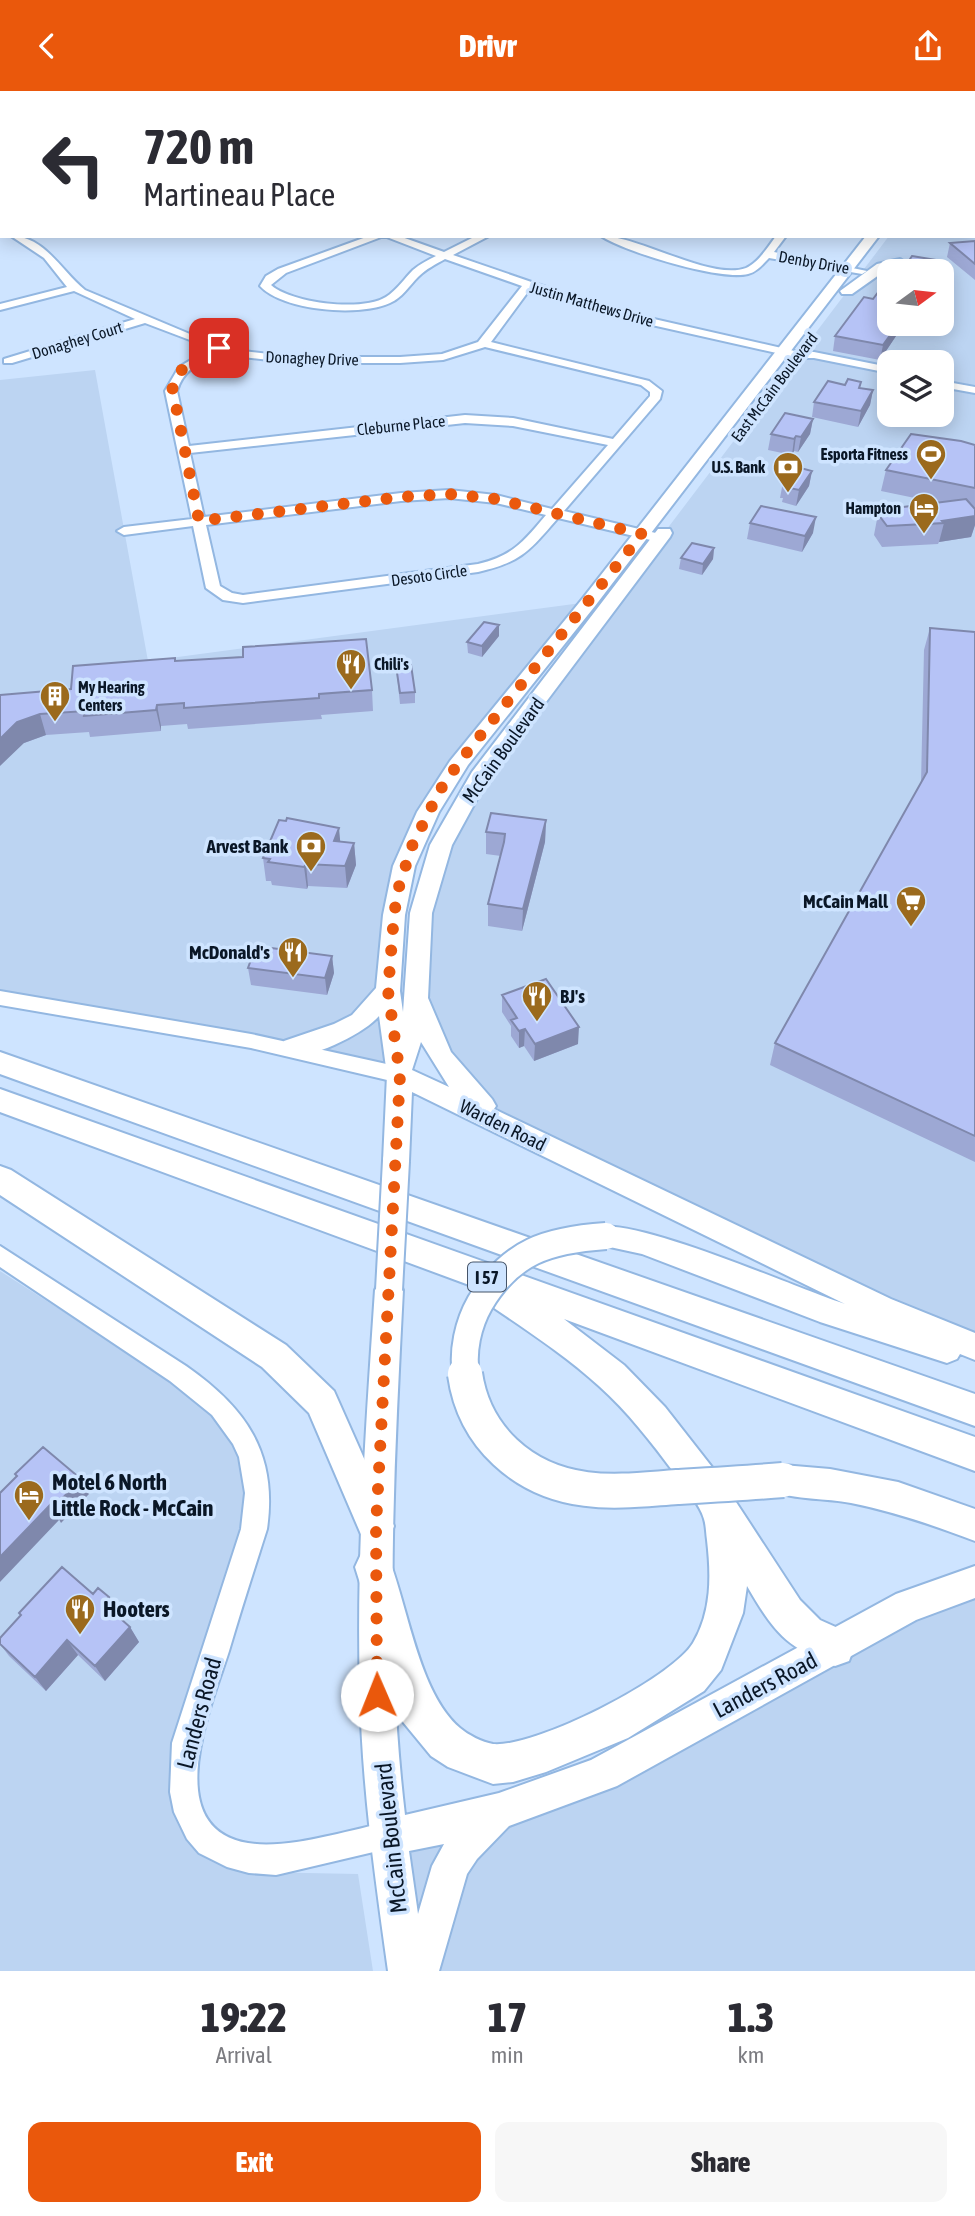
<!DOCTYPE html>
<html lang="en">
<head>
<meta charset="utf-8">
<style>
  :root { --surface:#fff; --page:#f7f7f7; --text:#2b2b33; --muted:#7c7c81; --accent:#ea580c }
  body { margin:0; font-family:"Asap Condensed",sans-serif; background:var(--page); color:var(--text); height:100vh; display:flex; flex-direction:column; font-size:26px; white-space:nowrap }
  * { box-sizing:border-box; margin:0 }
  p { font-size:23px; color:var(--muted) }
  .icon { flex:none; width:38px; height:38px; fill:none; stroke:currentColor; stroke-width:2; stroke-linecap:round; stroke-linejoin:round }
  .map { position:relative; height:1880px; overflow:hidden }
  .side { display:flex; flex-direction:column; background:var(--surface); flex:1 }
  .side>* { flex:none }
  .banner { position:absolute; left:0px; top:0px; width:976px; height:147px; box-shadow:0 4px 18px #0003; background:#fff; color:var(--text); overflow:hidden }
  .needle { width:46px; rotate:75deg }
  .buttons { position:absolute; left:877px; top:168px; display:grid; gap:14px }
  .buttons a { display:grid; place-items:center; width:77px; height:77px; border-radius:14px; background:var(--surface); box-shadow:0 4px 18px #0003; font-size:35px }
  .pin { position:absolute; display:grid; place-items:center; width:60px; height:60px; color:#fff; margin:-30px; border-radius:14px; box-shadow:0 4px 10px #0006 }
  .me { position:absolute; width:77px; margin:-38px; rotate:359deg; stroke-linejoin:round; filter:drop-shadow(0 0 5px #0008) }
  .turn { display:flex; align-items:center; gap:24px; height:147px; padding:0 28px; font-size:32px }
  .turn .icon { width:91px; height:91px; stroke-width:2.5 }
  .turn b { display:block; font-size:49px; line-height:60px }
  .eta { display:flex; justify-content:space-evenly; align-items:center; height:119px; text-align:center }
  .eta b { font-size:42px; font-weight:800; line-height:49px }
  .button { display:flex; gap:14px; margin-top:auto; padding:14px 28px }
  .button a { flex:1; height:80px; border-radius:14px; background:var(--accent); color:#fff; font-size:28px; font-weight:800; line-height:80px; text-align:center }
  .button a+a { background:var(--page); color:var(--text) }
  header { display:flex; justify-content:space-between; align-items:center; height:91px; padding:0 28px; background:var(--accent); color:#fff; font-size:32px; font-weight:800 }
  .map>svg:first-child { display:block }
  .built { fill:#bcd4f2; fill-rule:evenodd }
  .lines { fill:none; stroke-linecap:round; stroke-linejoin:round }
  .minor-casing { stroke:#93b7e1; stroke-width:4 }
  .major-casing { stroke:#93b7e1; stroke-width:4 }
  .highway-casing { stroke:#93b7e1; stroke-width:4 }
  .minor { fill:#fff; fill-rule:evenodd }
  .major { fill:#fff; fill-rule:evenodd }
  .highway { fill:#fff; fill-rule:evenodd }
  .major-bridge-far1-casing { stroke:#93b7e1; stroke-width:30; stroke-linecap:butt }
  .major-bridge-casing { stroke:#93b7e1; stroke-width:38; stroke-linecap:butt }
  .major-bridge-far1 { stroke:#fff; stroke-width:26 }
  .major-bridge { stroke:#fff; stroke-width:34 }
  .wall { fill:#9da8d4 }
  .shaded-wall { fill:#7f88ac }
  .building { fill:#b6c3f6; stroke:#7f88ac; stroke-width:2 }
  .route { stroke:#ea580c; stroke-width:12; stroke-dasharray:0 21.6 }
  .labels { text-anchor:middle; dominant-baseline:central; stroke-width:7; stroke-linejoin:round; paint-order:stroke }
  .far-street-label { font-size:16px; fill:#0a1727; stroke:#cee4ff }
  .far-poi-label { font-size:16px; font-weight:bold; fill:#0a1727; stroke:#cee4ff; text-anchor:end }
  .shield { fill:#cee4ff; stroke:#455468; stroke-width:2 }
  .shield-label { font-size:18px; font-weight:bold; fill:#0a1727 }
  .street-label { font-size:19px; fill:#0a1727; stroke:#cee4ff }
  .poi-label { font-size:19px; font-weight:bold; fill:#0a1727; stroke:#cee4ff; text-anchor:end }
  .near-poi-label { font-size:23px; font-weight:bold; fill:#0a1727; stroke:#cee4ff; text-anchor:start }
  .near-street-label { font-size:23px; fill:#0a1727; stroke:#cee4ff }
</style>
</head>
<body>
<header><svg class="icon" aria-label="back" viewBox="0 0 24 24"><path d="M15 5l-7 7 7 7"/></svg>Drivr<svg class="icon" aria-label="share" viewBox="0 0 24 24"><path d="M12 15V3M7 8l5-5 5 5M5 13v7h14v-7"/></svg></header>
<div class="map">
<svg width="975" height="1880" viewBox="0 0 975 1880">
  <rect width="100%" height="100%" fill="#cee4ff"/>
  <path class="built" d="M975,13V1256L504,1034L447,978L418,880L441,754L547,598L670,434L889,145H975ZM889,180H942V233H889ZM889,271H942V324H889Z
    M95,279L148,570L589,511L440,699L404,775L392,857L400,984L0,905V289Z
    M0,1180L181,1296L249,1360L230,1517L171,1676L204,1758L248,1781L358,1783L373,1880H0Z
    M975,1501V1880H422L401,1743L604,1682L933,1504Z"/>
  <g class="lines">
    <g class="minor-casing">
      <path id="minor" d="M481,0H489L490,2H482Z
        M652,0H661L662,2H653Z
        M0,57H2V63H0Z
        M2,99V105L0,106V100Z
        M11,145C45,145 61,180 85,199L197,246L243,260L296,266H400L442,263L478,251L522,195L445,168C436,173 426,178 418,186C409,195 402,207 390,212C360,226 283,220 260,195L266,185L278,178L369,145H384L286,182L271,194C291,212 362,221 386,206C397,199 404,188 413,179C420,173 428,169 436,165L384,145H399L444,161L476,145H489L453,164L610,218L799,261H814L889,276V282L814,267H799L603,223L530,198L491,251L649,290L662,300L660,308L564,420L664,444V450L659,451L558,427C529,460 522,471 478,481L243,512L223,509L206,497L193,435L124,444L117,440L124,436L192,428L165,300L179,276L211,257L145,232L12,272H4V268L135,228L74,200L0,219V213L67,196L44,167ZM485,256L641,294L650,301V305L613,348L513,327L465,324L189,355L177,300C183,278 202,270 221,260L242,266L296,272H400L443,269ZM465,332L513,335L608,354L552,418L496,404L449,399L401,402L204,426L190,362ZM449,407L496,412L546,424C524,450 513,465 478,473L243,504L232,502L220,495L206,434L401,410Z
        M601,145C640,145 711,190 746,177C758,172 768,156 776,145H786L774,161L867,180L862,183L769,167C763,173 757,181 748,183C721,190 625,161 601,145Z
        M942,290L975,296V302L942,296Z
        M0,900L251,943L400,976L407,979L410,984L407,989L400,992L251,957L0,914Z
        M0,1155L186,1275C246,1317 278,1362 267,1438C254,1479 241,1519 229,1560C212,1613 158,1737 248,1752C287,1759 349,1739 389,1731L399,1735L403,1745L399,1755L276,1784L249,1782L227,1776L199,1762L187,1748L174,1721L170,1701L172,1652L241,1438L245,1402L239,1366L233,1353L212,1324L170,1290L0,1176Z"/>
    </g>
    <g class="major-casing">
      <path id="major" d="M909,0H919L908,2Z
        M929,0H942L943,2H930Z
        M866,145H879L595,515L468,674L439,721L415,775L405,824L400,900L403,921L410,822L430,754L472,681L658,438H670L672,442L670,446L488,688L452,754L432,822L428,907L451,961L492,1008L496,1015L494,1018L891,1208L975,1242V1269L960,1263L957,1268L947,1272L820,1231L642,1163L596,1153L592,1145L596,1137C632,1124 798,1198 845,1213L412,1001L409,1070L405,1078L396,1081L387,1078L383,1070L387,984L379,925C364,943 307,971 284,964L281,957L284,950L334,933L352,924L376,897L383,824L393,775L417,721L450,670L583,507ZM421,951L449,996L412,979Z
        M900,168L906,172L905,175L886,179L852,203H842L840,200L877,173Z
        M389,1187L399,1190L403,1199C394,1374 384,1549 405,1724L499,1702L591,1669L896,1503L975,1475V1507L916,1529L617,1695L509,1735L477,1768L467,1783L439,1880H388C375,1787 362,1695 360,1601C356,1467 366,1333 375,1199L379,1190ZM444,1753L432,1775L418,1823L409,1760Z
        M783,1374L830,1378L898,1391L975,1418V1450C933,1434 895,1421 851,1412C826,1407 796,1409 772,1400L767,1389L772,1378Z"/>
    </g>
    <g class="highway-casing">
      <path id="highway" d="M0,961L975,1303V1335L0,983Z
        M0,998L975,1346V1380L564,1228L624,1274L665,1316L719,1385L800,1509L820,1529L849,1542L854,1556L849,1570L835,1575C785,1556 774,1541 747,1495L743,1522L721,1579L704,1600L628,1647L546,1681L513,1691L493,1693L448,1676L431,1665L403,1631L355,1476L361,1463L374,1457L387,1463C408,1514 418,1601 460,1637C468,1644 482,1651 493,1653C535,1657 671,1588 693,1552C712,1520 711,1484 707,1449C706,1442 706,1434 704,1428C700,1413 684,1396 675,1383C652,1352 628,1321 599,1295C564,1263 523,1237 484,1210L480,1198L0,1021Z
        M0,1075L11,1079L286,1254L334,1300L394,1435L389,1448L376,1453L363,1448L309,1322L262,1276L0,1104Z"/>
    </g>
    <use href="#minor" class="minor"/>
    <use href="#major" class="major"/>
    <use href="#highway" class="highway"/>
    <g class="major-bridge-far1-casing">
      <path id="major-bridge-far1" d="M389,1199L396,1070
        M466,1284C462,1260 468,1233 480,1212C511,1160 548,1149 606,1145"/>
    </g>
    <g class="major-bridge-casing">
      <path id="major-bridge" d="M465,1283C474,1346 523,1390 586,1398C616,1402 647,1398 677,1396C712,1394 748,1392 783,1389"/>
    </g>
    <use href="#major-bridge-far1" class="major-bridge-far1"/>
    <use href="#major-bridge" class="major-bridge"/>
  </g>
  <path class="wall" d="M975,150V189L947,166L950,152Z
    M889,233H904L880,269L833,260L835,245Z
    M861,291L860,297L873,299L870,314L858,336L812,326L814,311L845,294Z
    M813,328L810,343L798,361L794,360L792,364L768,359L771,343Z
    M975,354V434L971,446L939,451L938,453L882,456L874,444L878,423L939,412L881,400L886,379Z
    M812,380L809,395L796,415L782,411L783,407H780L783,391Z
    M750,432L813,442L802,461L747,448Z
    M714,457L713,468L702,484L679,478L681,467Z
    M930,537L975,541V1071L770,974L775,952L921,692L924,559Z
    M499,545L482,566L468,562L467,551Z
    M176,570L372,599L373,620L321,624L322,628L188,638L187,633L161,635V640L90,646L89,641L46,644L24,652L0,604L71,598Z
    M396,575L415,601V612L400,613Z
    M546,729L545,751L522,840L488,835V813L501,765L486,763V741Z
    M340,750L354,752L356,774L347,797L308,795L307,798L272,794L271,790H266L263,767Z
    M332,865L334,882L327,904L251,894L248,877Z
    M502,904L578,953L534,970L524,955L519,957L511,945V935L502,921Z
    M93,1503L118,1522L116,1523L130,1536L139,1551L105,1590L78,1564L46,1600L9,1565L0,1553V1547L21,1525L19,1522Z"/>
  <path class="shaded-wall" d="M936,169L934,180H929Z
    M898,233H904L880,269L883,254Z
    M873,299L870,314L858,336L861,320Z
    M813,328L810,343L798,361L801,346Z
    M796,345L794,360L792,364L794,348Z
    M812,380L809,395L796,415L799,399Z
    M975,422V434L971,446L939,451L944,432L942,430Z
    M816,426L813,442L802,461L805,445Z
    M714,457L713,468L702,484L703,473Z
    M499,534V545L482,566V555Z
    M157,614L161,635V640L156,619Z
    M40,623L46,644L24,652L0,675V648L17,631Z
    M546,729L545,751L522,840L523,818Z
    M339,737L341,759L334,750Z
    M354,752L356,774L347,797L345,775Z
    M306,773L308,795L307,798L304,776Z
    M332,865L334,882L327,904L325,887Z
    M579,936L578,953L534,970L535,953Z
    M525,938L524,955L519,957V940Z
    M81,1388L89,1403L61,1432L53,1417Z
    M50,1414L59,1429L0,1491V1466Z
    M109,1506L118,1522L113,1528L103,1512Z
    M130,1536L139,1551L105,1590L95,1575Z
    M67,1549L78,1564L46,1600L35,1586Z"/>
  <path class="building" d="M975,150V173L950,152Z
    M912,165L936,169L929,180H902Z
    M888,188H889V233H898L883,254L835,245L864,206L873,208Z
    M848,288L861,291L859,297L873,299L861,320L814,311L828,290L845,294Z
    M785,322L813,328L801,346L796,345L794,348L771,343Z
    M911,343L961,350L975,354V397L886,379Z
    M793,375L812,380L799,399L785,396L787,392L783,391Z
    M966,408L975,418V425L942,430L944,432L887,435L878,423L903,416Z
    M761,415L816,426L805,445L750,432Z
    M692,452L714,457L703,473L681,467Z
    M484,531L499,534L482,555L467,551Z
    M930,537L975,541V1045L775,952L927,681Z
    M366,548L372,599L319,603V607L184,617V612L157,614L156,619L84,625L85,620L40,623L17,631L0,648V604L71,598L73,575L175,567V570L243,566V556Z
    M411,574L415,601L400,602L396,575Z
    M491,722L546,729L523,818L488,813L504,751L505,743L486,741Z
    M287,727L339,737L334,750L354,752L345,775L306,773L304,776L268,771L270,768L263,767L279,729L286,730Z
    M256,855L332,865L325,887L248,877Z
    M546,888L579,936L535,953L525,938L519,940L511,929L517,927L502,904Z
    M43,1356L81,1388L53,1417L50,1414L0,1466V1402L17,1385L15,1383Z
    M62,1476L93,1503L98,1497L109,1506L103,1512L130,1536L95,1575L67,1549L35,1586L0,1553V1547L21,1524L19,1522Z"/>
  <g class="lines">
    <path class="route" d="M219,257L180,280L172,295L199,430L401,406L449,403L496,408L642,443L460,670L440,699L412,755L398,799L394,824L388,900L400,984L376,1435L377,1604"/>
  </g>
  <defs>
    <g id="stadium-pin" transform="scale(1.575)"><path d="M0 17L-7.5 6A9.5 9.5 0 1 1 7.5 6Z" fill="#9b6a1d" stroke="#cee4ff"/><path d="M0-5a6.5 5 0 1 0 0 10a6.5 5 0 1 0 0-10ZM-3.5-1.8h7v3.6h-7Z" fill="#fff"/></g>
    <g id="bank-pin" transform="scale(1.575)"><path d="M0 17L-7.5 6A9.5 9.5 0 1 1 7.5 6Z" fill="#9b6a1d" stroke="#cee4ff"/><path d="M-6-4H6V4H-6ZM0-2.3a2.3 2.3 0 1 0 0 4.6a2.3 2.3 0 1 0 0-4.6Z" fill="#fff"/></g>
    <g id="hotel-pin" transform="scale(1.575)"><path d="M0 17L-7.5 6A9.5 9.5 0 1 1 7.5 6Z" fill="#9b6a1d" stroke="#cee4ff"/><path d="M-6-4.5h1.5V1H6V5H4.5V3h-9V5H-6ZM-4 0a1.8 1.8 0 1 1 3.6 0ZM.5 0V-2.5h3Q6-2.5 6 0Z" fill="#fff"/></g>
    <g id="restaurant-pin" transform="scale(1.575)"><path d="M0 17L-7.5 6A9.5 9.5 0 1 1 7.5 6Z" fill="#9b6a1d" stroke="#cee4ff"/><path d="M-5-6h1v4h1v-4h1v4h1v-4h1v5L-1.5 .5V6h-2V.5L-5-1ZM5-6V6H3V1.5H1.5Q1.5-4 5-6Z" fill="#fff"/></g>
    <g id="building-pin" transform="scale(1.575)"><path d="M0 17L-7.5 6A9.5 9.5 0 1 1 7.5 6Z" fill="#9b6a1d" stroke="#cee4ff"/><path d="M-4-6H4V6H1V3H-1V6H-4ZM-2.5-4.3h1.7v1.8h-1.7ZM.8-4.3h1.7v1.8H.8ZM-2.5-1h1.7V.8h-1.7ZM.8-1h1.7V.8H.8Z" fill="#fff"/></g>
    <g id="supermarket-pin" transform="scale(1.575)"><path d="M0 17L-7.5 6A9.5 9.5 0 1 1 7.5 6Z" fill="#9b6a1d" stroke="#cee4ff"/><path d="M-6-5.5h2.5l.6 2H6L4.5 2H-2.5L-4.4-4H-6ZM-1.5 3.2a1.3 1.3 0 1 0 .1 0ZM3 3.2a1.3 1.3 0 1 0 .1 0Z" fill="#fff"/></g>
  </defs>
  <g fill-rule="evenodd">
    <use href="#stadium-pin" x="931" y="363"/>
    <use href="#bank-pin" x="788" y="376"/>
    <use href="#hotel-pin" x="924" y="417"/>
    <use href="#restaurant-pin" x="351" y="573"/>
    <use href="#building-pin" x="55" y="605"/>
    <use href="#bank-pin" x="311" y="755"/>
    <use href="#supermarket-pin" x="911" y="810"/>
    <use href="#restaurant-pin" x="293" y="861"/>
    <use href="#restaurant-pin" x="537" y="905"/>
    <use href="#hotel-pin" x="29" y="1404"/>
    <use href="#restaurant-pin" x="80" y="1518"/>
  </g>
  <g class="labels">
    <g class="far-street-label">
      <text transform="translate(814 171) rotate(10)">Denby Drive</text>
      <text transform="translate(592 213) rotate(16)">Justin Matthews Drive</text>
      <text transform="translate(77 249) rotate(-17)">Donaghey Court</text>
      <text transform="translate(312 267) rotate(2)">Donaghey Drive</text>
      <text transform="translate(774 296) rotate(-53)">East McCain Boulevard</text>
      <text transform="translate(401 334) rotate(-6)">Cleburne Place</text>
      <text transform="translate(429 484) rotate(-8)">Desoto Circle</text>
    </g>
    <g class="far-poi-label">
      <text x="908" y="363">Esporta Fitness</text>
      <text x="765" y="376">U.S. Bank</text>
      <text x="901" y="417">Hampton</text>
      <text x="374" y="573" text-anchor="start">Chili's</text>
      <text x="78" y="596" text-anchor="start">My Hearing<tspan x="78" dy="18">Centers</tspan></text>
    </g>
    <rect class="shield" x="468" y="1171.5" width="38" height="29" rx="5"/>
    <g class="shield-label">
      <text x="487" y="1186">I 57</text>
    </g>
    <g class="street-label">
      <text transform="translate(503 659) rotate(-54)">McCain Boulevard</text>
      <text transform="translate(503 1034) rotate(26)">Warden Road</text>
    </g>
    <g class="poi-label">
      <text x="288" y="755">Arvest Bank</text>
      <text x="888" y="810">McCain Mall</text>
      <text x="270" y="861">McDonald's</text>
      <text x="560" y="905" text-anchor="start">BJ's</text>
    </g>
    <g class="near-poi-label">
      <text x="52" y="1391">Motel 6 North<tspan x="52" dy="26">Little Rock - McCain</tspan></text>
      <text x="103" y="1518">Hooters</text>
    </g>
    <g class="near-street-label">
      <text transform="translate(765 1594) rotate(-28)">Landers Road</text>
      <text transform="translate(199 1622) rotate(-75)">Landers Road</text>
      <text transform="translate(391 1747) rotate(-96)">McCain Boulevard</text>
    </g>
  </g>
</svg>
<div class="buttons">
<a><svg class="needle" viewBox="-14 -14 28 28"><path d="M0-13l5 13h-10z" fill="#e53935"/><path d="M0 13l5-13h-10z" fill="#7c7c81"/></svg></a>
<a><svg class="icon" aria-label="layers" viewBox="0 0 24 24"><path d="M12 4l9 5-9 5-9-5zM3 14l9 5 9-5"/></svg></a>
</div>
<div class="pin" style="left:219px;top:257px;background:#d93025"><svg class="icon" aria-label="arrive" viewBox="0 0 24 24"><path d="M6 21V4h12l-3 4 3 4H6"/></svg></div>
<svg class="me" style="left:377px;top:1604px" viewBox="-20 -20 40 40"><circle r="19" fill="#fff"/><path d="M0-13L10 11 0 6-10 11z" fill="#ea580c"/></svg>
<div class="banner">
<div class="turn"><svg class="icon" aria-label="left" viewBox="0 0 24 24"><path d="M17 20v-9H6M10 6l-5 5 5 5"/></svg><div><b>720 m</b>Martineau Place</div></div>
</div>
</div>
<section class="side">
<div class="eta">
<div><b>19:22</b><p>Arrival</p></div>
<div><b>17</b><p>min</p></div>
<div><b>1.3</b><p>km</p></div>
</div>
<div class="button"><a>Exit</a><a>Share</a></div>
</section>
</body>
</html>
